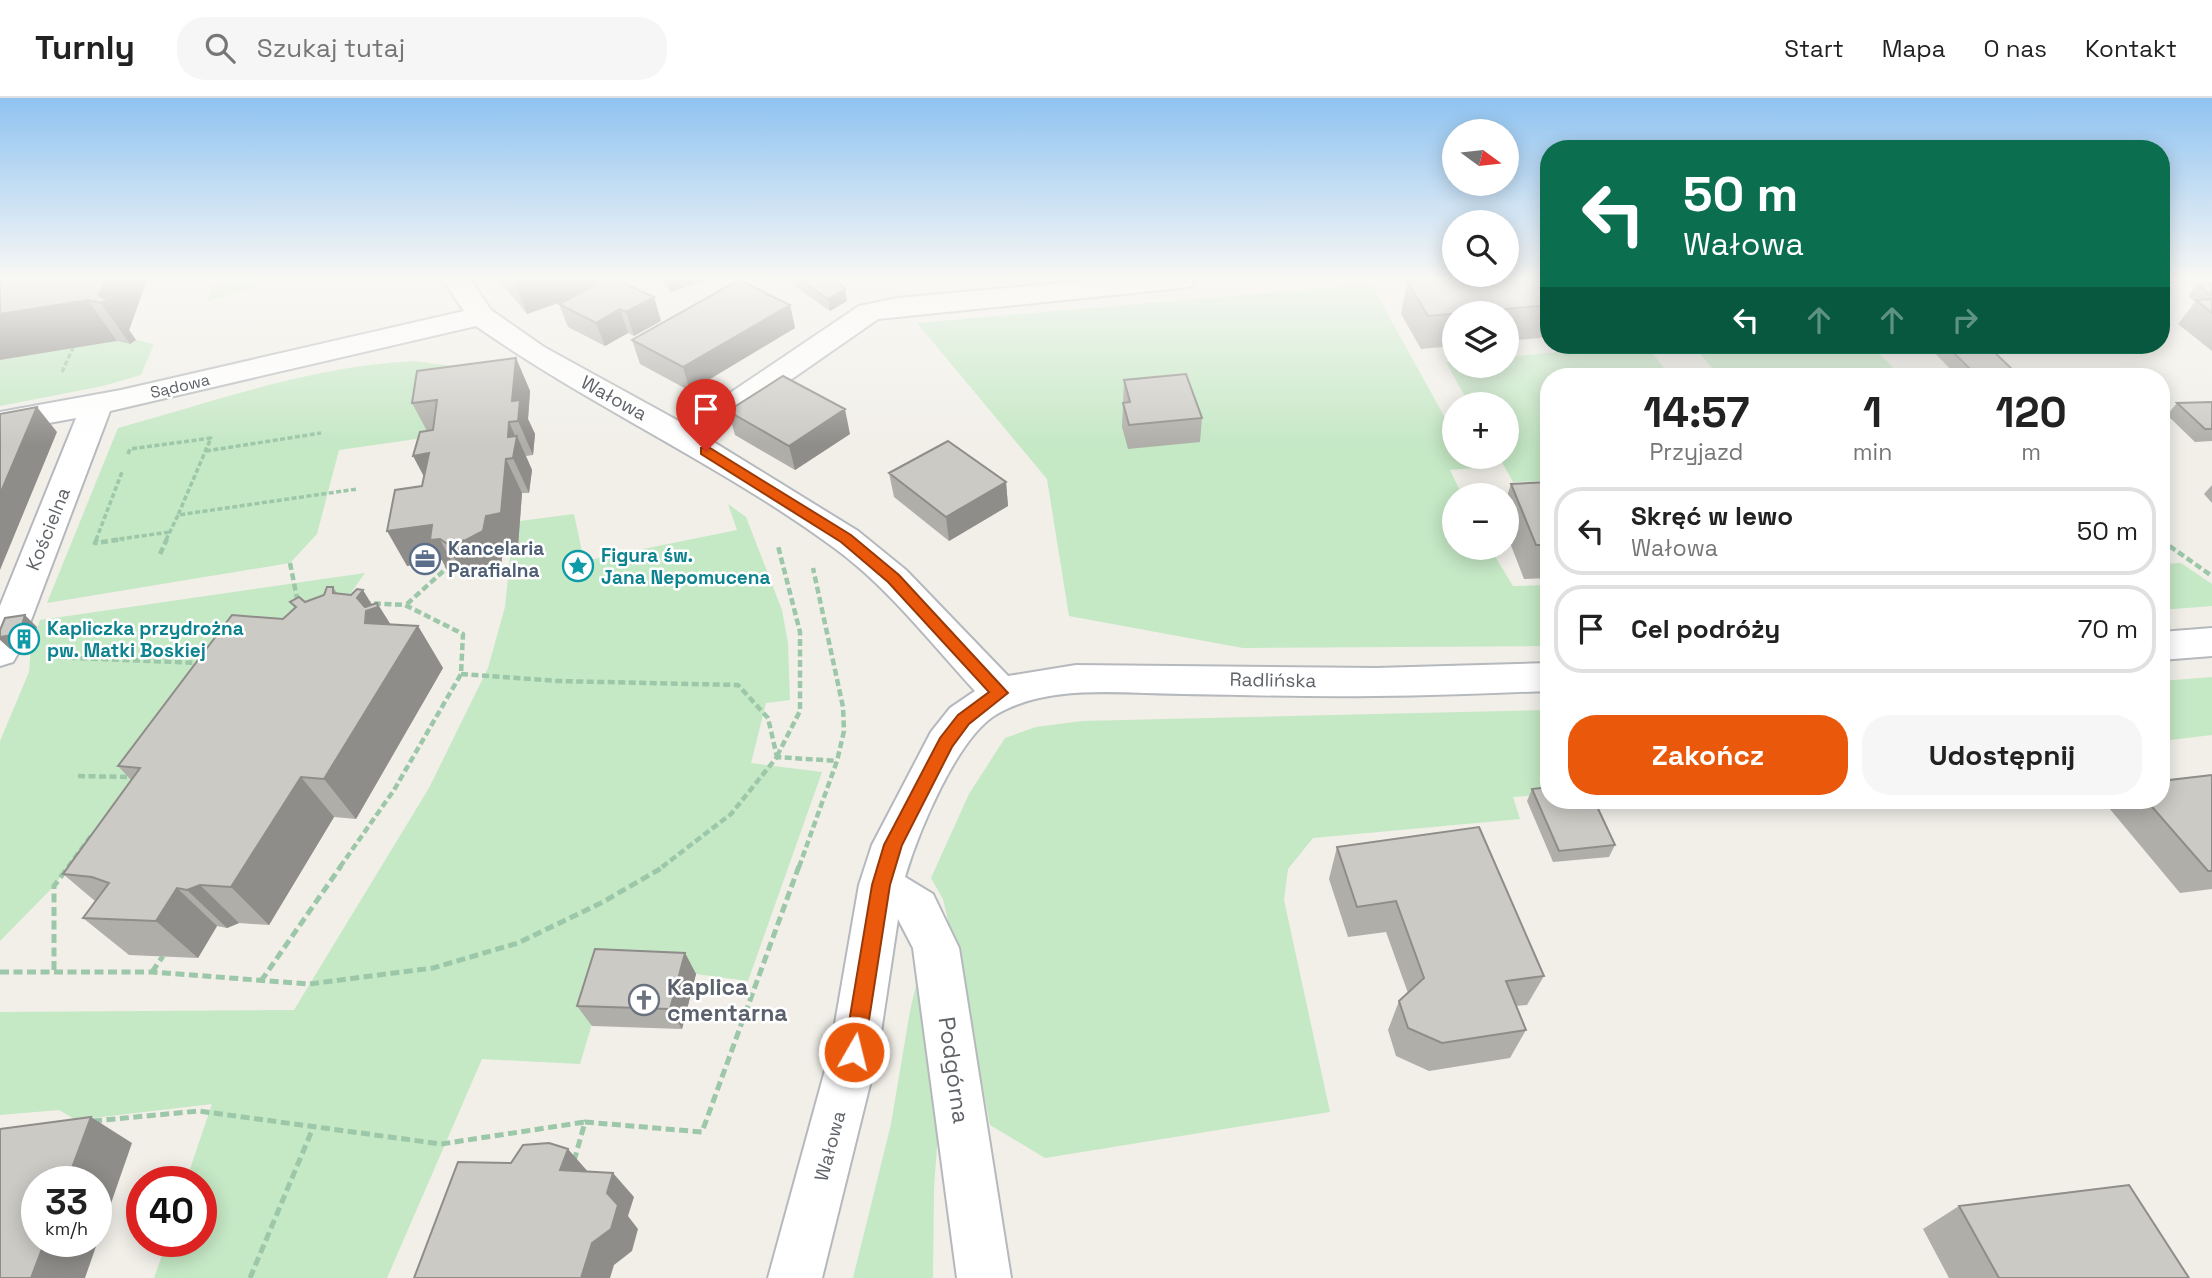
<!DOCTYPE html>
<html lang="pl">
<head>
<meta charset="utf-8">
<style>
  :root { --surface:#fff; --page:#f6f6f6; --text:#222; --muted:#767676; --line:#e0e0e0; --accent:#ea580c }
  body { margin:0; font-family:"Space Grotesk",sans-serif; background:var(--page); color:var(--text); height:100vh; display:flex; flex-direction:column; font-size:26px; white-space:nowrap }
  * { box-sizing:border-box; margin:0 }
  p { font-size:23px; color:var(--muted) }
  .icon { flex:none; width:38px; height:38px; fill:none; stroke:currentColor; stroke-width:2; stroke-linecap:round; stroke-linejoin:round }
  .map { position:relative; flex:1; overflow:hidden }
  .side { position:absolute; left:1540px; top:270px; width:630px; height:441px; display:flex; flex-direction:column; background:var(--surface); border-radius:28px; box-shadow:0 4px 18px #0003 }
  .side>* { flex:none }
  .guide { position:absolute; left:1540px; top:42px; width:630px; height:214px; border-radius:28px; box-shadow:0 4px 18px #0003; background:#0b6e4f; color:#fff; overflow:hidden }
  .needle { width:46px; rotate:105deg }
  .tools { position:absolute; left:1442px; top:21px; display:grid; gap:14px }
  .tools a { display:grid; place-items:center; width:77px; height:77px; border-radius:50%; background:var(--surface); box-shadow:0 4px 18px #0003; font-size:35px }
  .speed { position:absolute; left:21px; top:1068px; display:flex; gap:14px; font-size:35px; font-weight:700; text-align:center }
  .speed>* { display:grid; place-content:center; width:91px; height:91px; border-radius:50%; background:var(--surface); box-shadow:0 4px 18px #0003; line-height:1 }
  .speed small { font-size:18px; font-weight:400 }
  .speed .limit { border:10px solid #d22; background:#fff; color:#111 }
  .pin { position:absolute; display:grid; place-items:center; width:60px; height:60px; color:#fff; margin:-72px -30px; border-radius:50% 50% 50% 0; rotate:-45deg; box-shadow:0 0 7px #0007 }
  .pin .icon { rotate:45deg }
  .me { position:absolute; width:77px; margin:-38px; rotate:8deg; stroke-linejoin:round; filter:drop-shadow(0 0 5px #0008) }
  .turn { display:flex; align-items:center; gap:24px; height:147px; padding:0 28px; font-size:32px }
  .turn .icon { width:91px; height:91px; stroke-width:2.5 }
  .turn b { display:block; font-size:49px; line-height:60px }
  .lanes { display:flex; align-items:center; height:66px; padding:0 28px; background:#0003; justify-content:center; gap:35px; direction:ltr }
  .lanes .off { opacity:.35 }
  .eta { display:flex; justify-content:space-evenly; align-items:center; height:119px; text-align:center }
  .eta b { font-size:42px; font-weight:700; line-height:49px }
  .action { display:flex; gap:14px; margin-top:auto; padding:14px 28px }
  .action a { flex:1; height:80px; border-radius:28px; background:var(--accent); color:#fff; font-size:28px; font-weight:700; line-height:80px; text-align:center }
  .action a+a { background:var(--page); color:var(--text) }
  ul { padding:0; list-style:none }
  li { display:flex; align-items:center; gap:21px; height:88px; margin:0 14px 10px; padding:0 14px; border:4px solid var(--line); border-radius:28px }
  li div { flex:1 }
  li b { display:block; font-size:26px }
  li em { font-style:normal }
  header { display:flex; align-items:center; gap:42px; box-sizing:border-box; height:98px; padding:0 35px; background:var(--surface); border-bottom:2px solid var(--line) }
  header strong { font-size:33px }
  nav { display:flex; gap:38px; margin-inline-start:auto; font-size:24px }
  .search { width:490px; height:63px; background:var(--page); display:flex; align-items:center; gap:18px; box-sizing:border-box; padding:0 24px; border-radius:28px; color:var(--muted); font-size:26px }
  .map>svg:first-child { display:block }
  .green { fill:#c5e8c5 }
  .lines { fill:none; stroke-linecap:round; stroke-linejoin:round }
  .minor-casing { stroke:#b5b8bc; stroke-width:4 }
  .path-far2 { stroke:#9cc7a9; stroke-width:3.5; stroke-dasharray:5 2.5; stroke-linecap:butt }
  .path-far1 { stroke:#9cc7a9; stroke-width:4.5; stroke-dasharray:7 3.5; stroke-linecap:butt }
  .path { stroke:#9cc7a9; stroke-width:5; stroke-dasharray:9 4.5; stroke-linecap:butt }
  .minor { fill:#fff; fill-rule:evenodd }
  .wall { fill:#afaea9 }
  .shaded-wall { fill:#8f8d8a }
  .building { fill:#cccac5; stroke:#8f8d8a; stroke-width:2 }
  .route { fill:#ea580c; stroke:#983908; stroke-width:2 }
  .labels { text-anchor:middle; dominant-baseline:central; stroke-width:5; stroke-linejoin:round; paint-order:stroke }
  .far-street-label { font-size:16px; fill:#5f6368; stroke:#fff }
  .street-label { font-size:19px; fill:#5f6368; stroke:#fff }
  .service-label { font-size:19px; font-weight:bold; fill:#4e5e75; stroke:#fff; text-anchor:start }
  .culture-label { font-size:19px; font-weight:bold; fill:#0d838f; stroke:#fff; text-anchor:start }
  .near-worship-label { font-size:23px; font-weight:bold; fill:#5b616d; stroke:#fff; text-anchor:start }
  .near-street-label { font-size:23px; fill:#5f6368; stroke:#fff }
</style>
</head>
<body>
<header>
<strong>Turnly</strong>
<div class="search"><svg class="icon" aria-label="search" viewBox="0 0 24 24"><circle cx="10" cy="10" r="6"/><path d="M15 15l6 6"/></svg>Szukaj tutaj</div>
<nav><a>Start</a><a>Mapa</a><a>O nas</a><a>Kontakt</a></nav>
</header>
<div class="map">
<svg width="2212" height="1180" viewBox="0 0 2212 1180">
  <rect width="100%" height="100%" fill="#f1efe8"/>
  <path class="green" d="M216,182H279L207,203Z
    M1371,186L1454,336V359H1467L1473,370L1450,372L1462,397H1454V450H1490L1513,488L1549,487V548L1243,550L1069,518L1047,381L917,225Z
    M136,242L154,246L141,277L103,288L0,308V262L117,243L130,246Z
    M1630,247H1646L1670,278H1549V383L1513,384L1499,359H1507V306H1469L1446,264H1454V268H1507V259Z
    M1742,247H1871L1901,278H1719L1696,251Z
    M414,263L497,274L530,293L434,306L430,339L339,352L317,436L290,465L47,505L118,330C215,303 312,268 414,263Z
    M728,406L746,419L782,512L788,545L790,602L766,605L751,665L822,674L748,883L696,876L608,872L580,966L482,961L387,1180H154L167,1143H201V1083H186L212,1006L76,1022L59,1012L0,1017V914L294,912L429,690L488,570L505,509L511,450L518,449L520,423L574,416L584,463L737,432Z
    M2181,465L2212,486V508L2161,512V466Z
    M365,475L341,509L134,679L54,788L0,843V643L29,574L31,548L40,522Z
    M2212,579V637L2161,643V583Z
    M1549,612V696L1513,699L1520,721L1313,740L1288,771L1284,802L1330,1014L1045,1060L990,1027L964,890L943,801L931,780L969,696L1005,640L1036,629L1082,623Z
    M920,870L940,1005L934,1091L933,1180H853L891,1026L910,913Z"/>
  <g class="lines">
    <g class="minor-casing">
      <path id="minor" d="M443,182H471L491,212L544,249L684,326L859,208L898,200L1094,182H1195L1191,188L1181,190L878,221L707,340L858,433L906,472L1008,578L1076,567L1376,570L1549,565V593C1491,595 1432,598 1374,598C1311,599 1247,597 1184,596C1124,596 1051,585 997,616C957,639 918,735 905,779L933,796L959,850L1011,1180H957L913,850L898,821L878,954L822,1180H768L830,954L859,787L872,747L931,634L950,610L975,593C930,544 887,488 833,449C720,366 590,308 476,228L110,313L19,554L13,564L0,568V508L76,320L0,334V314L121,292L464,213Z
        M2212,530V558L2161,562V534Z"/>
    </g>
    <path class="path-far2" d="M62,274L73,250
      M206,353L321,335
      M128,356L130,351L211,340L178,417
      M96,442L122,374
      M112,442L170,434
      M166,442L178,417L357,391"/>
    <path class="path-far1" d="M97,441L95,445L124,441
      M2161,442L2212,478
      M160,456L167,441
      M290,465L298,505
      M407,506L450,467
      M49,559L201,565
      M461,576L557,583L738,587L768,620L777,659
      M777,658L800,613V534L778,448
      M78,678L133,679
      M68,769L91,738
      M340,769L394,692L461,576L463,536L405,507L365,505
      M662,769L731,716L777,659L837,663
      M799,769L837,663L844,633L843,609L813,470"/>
    <path class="path" d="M54,872V788L69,768
      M0,874H152L309,886L433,870L518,845L603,804L665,768
      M152,874L163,858
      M261,883L341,768
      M93,1023L199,1013L441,1046L585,1024
      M574,1063L585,1024L702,1034L799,768
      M250,1180L313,1030"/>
    <use href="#minor" class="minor"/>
  </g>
  <path class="wall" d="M0,182H147L129,232L136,242L130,246L117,243Z
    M499,182H617L654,199L661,223L634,238L628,235L605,248L568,229L559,206L563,203L527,216Z
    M659,182H705L671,194Z
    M786,182H835L847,203L830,213Z
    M1549,182V239L1507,243V215H1454V248L1421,251L1401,216L1407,183Z
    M2212,185V253L2178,226L2195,204L2188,198L2197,186Z
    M790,207L795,230L690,293L640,266L632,242Z
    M1927,247H1987L2019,278H1957Z
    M516,260L530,293L528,321L535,336L533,357L526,358L532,372L529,395H522L518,449L503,452L501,467L484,476L465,479L458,475L449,476L442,462L407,468L424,378L427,333L412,305Z
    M1124,282L1202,320L1200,344L1128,351L1122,329Z
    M2212,304V343L2195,344L2167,317L2177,305Z
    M728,313L850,336L795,372L735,337Z
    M889,375L1006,384L1008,408L949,443L894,399Z
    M1549,384V480L1524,481L1507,437V398L1511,386Z
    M2212,387V405L2204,396Z
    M333,489L338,496L372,506L377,505L390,526L418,528L443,570L356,721L334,719L269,827L239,825L227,830L217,828L198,860L129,857L83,820L95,803L63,776L131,682L118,668L295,510L290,504H305L324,497Z
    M2212,677V791L2180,795L2109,710L2117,702H2161Z
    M1532,691L1615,747L1609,759L1553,764L1527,703Z
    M1337,749L1544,878L1527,907L1516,908L1526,932L1510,960L1429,973L1396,958L1388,932L1399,903L1408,895L1386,834L1348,839L1329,781Z
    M685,855L696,876L682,931L592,928L577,908Z
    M1959,1108L2189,1180H1949L1923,1131Z"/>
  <path class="shaded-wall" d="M105,182H147L129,232L136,242L130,246L101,205L99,198Z
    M517,182H614L615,185L527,216L514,183Z
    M667,182H705L671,194Z
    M845,191L847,203L830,213L828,201Z
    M654,199L661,223L634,238L626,214Z
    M88,202L117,243L0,262V216Z
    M790,207L795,230L690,293L683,269Z
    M620,211L628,235L605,248L596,225Z
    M516,260L530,293L528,321L535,336L533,357L518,323L512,303Z
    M37,309L57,334L0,472V396Z
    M845,311L850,336L795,372L789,348Z
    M509,324L516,340L517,338L532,372L529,395L513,360L508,339Z
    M429,355L431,392L413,358Z
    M506,361L522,395L518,449L503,452L501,467L484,476L465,479L446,445L486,418Z
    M1006,384L1008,408L949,443L946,419Z
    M432,427L458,475L449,476L442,462L407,468L387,433Z
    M363,492L374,510L377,505L403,546L365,525L357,500Z
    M25,517L37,529L31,548L10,551L0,542V539Z
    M418,528L443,570L356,721L324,681Z
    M301,679L334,719L269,827L231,789Z
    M200,787L239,825L227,830L187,792Z
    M177,790L217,828L198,860L156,823Z
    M685,855L696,876L682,931L670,911Z
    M91,1019L132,1045L85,1180H31L45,1143H96V1083H67Z
    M568,1051L590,1076L560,1072Z
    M613,1075L634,1099L628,1118L638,1131L632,1153L614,1167L610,1180H581Z"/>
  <path class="building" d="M18,182H105L99,198L108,201L101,205L88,202L0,216V184Z
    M604,182H617L654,199L626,214L620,211L596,225L559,206Z
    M739,182L790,207L683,269L632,242Z
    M800,182H835L845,191L828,201Z
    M1420,182H1549V207L1428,218L1407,183Z
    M2212,185V198L2197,186Z
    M2212,201V215L2196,202Z
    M1946,247H1987L2019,278H1977Z
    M516,260L512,303L520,302L518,323L509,324L508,339L517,338L513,360L506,361L501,415L486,418L483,433L466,442L446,445L440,441L430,442L432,427L387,433L395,392L422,388L429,355L413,358L420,334L433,332L437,302L412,305L417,273Z
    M1186,276L1202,320L1129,327L1123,305L1130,304L1124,282Z
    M783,278L845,311L789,348L728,313Z
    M2212,304V331H2205L2177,305Z
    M37,309L0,396V316Z
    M948,343L1006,384L946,419L889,375Z
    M1549,384V447H1536L1511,386Z
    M327,489H333V495L351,497L357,491L363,492L357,500L365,509L377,505L378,509L366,513L365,525L418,528L324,681L301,679L231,789L200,787L187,792L177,790L156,823L83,820L109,785L92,779L63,776L140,670L118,668L232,517L283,521L296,509L290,504L299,499L305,504L324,497Z
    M25,517L19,536L0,539V532L5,520Z
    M2212,677V773H2208L2146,702H2161V683Z
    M1549,689V702H1594L1615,747L1559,753L1532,691Z
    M1479,729L1544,878L1506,883L1526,932L1442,945L1408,930L1399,903L1424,880L1396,803L1357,809L1337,749Z
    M595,851L685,855L670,911L577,908Z
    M91,1019L67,1083H37V1143H45L31,1180H0V1031Z
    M549,1045L568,1051L560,1072L613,1075L607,1095L618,1107L611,1131L592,1145L581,1180H414L458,1064L511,1065L523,1047Z
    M2129,1087L2189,1180H1999L1959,1108Z"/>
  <linearGradient id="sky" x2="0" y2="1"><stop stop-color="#8fc3f1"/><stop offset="0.52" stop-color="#f9f8f5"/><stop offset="1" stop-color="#f9f8f5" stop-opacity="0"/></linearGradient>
  <rect width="2212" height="347" fill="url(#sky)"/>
  <path class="route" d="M701,350H710L851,437L899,477L1008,595L969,626L952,649L902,747L890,787L864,954L861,960L854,963L847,960L844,954L872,787L884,747L940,640L958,617L989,594L888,484L841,444L701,356Z"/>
  <defs>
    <g id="office-ring" transform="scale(1.575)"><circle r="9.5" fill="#fff" stroke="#5c6f8a" stroke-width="1.5"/><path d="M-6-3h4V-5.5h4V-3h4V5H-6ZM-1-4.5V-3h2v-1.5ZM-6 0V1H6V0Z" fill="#5c6f8a"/></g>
    <g id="sight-ring" transform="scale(1.575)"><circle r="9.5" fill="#fff" stroke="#0f9aa8" stroke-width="1.5"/><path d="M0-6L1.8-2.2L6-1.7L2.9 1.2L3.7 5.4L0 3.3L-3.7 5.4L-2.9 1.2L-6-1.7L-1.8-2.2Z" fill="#0f9aa8"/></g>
    <g id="building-ring" transform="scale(1.575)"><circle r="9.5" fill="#fff" stroke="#0f9aa8" stroke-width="1.5"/><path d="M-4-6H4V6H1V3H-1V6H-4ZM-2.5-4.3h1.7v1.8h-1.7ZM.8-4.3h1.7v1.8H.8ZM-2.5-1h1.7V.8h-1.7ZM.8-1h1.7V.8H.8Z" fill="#0f9aa8"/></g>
    <g id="church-ring" transform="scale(1.575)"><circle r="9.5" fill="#fff" stroke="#6b7280" stroke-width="1.5"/><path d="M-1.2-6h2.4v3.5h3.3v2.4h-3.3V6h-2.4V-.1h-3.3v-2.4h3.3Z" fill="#6b7280"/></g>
  </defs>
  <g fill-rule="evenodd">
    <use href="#office-ring" x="425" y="461"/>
    <use href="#sight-ring" x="578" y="468"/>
    <use href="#building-ring" x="24" y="541"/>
    <use href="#church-ring" x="644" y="902"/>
  </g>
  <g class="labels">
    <g class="far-street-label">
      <text transform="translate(180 288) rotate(-13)">Sądowa</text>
    </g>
    <g class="street-label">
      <text transform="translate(614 300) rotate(29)">Wałowa</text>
      <text transform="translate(48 431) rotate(-68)">Kościelna</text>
      <text transform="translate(1273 582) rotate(1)">Radlińska</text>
      <text transform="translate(830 1048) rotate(-75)">Wałowa</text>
    </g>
    <g class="service-label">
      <text x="448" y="450">Kancelaria<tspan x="448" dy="22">Parafialna</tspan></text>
    </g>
    <g class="culture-label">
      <text x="601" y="457">Figura św.<tspan x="601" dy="22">Jana Nepomucena</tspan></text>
      <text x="47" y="530">Kapliczka przydrożna<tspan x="47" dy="22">pw. Matki Boskiej</tspan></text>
    </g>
    <g class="near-worship-label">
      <text x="667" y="889">Kaplica<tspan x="667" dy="26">cmentarna</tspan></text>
    </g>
    <g class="near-street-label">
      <text transform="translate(954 972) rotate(82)">Podgórna</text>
    </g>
  </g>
</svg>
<div class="tools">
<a><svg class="needle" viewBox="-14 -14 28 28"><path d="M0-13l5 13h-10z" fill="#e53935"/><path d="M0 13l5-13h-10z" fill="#767676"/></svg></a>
<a><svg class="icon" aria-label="search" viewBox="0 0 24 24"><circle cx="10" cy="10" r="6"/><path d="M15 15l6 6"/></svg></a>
<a><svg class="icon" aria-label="layers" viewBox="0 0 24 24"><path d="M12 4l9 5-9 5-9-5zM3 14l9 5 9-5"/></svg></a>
<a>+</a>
<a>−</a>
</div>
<div class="speed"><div>33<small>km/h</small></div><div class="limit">40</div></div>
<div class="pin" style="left:706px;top:353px;background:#d93025"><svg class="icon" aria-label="arrive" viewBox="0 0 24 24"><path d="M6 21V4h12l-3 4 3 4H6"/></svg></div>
<svg class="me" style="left:854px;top:954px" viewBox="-20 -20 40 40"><circle r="17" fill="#ea580c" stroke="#fff" stroke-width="3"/><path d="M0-11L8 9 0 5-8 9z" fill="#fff"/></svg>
<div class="guide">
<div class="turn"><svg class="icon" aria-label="left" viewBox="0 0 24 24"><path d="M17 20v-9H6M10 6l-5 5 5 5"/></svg><div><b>50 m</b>Wałowa</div></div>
<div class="lanes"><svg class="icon" aria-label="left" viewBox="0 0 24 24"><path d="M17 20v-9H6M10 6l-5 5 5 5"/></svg><svg class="icon off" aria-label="ahead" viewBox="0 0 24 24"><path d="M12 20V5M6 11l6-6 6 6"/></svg><svg class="icon off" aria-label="ahead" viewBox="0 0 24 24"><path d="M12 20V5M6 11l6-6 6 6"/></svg><svg class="icon off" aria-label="right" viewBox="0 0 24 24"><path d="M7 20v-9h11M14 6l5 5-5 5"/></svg></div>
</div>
<section class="side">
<div class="eta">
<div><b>14:57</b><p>Przyjazd</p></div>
<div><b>1</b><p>min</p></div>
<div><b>120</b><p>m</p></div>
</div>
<ul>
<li><svg class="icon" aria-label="left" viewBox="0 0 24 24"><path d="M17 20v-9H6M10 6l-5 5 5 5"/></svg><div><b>Skręć w lewo</b><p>Wałowa</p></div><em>50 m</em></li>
<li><svg class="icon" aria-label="arrive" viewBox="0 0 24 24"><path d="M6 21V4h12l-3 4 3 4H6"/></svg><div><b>Cel podróży</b></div><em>70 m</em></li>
</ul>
<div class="action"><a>Zakończ</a><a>Udostępnij</a></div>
</section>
</div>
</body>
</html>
